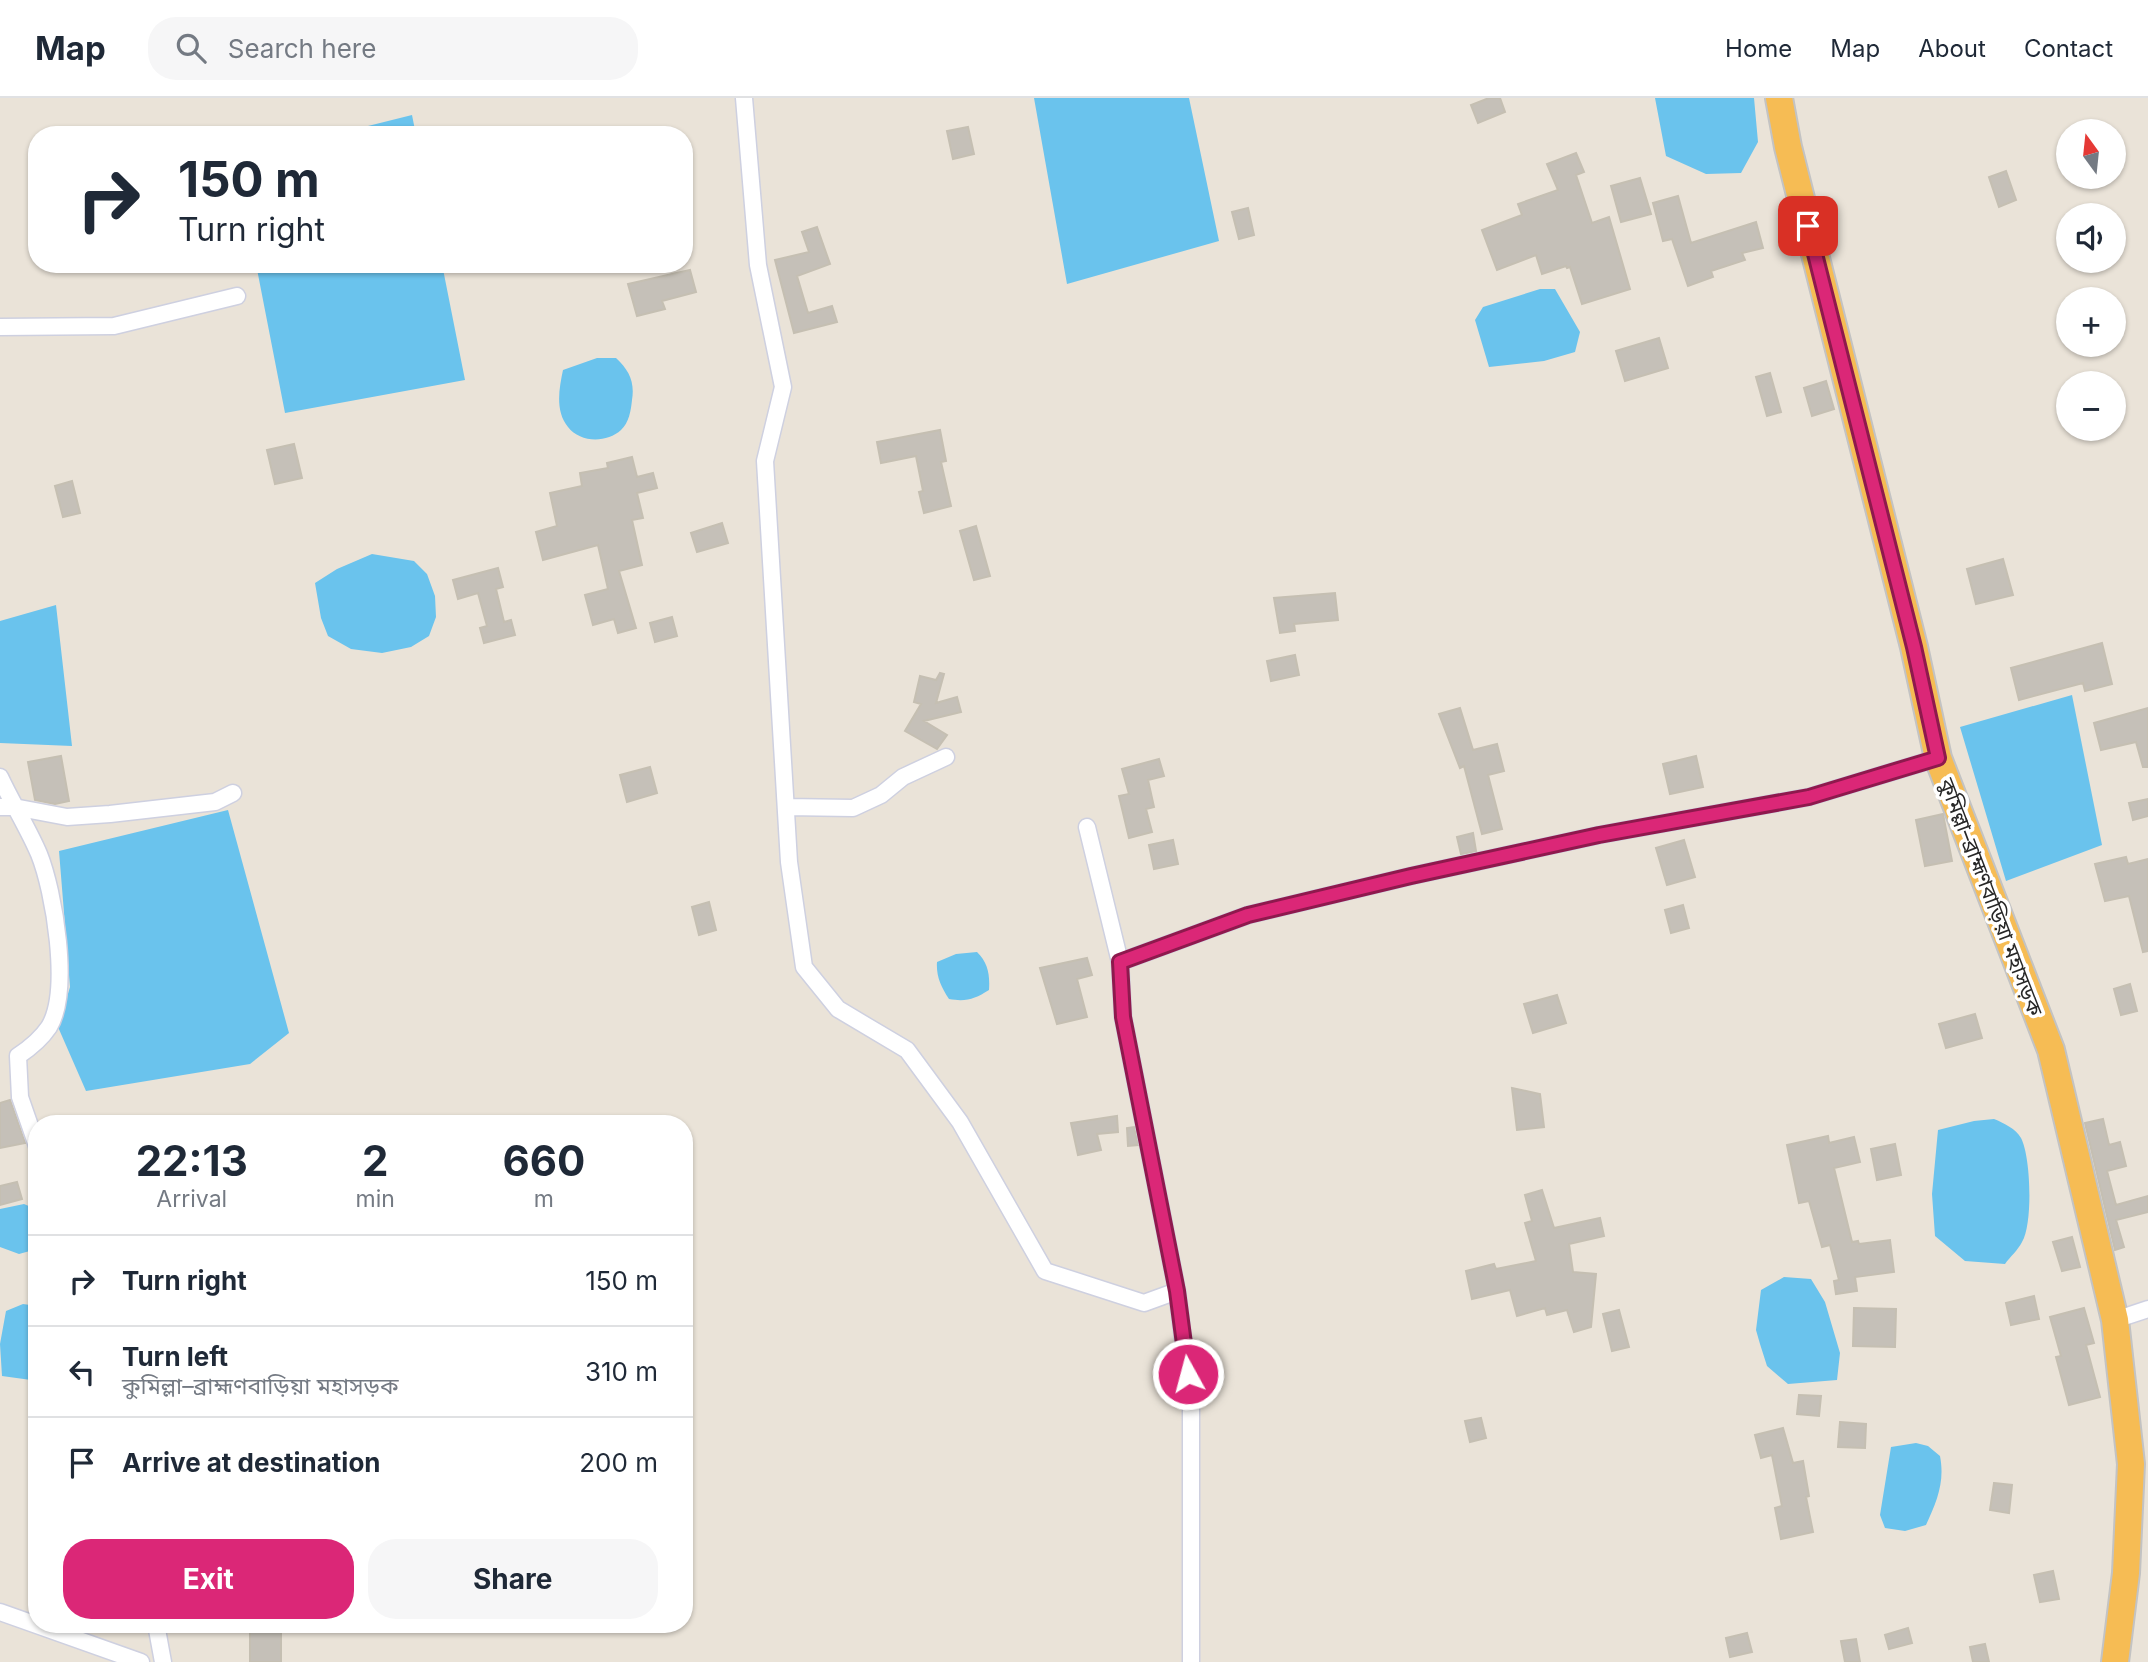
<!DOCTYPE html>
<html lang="en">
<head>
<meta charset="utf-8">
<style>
  :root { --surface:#fff; --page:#f6f6f7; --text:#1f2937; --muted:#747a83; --line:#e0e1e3; --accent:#db2777 }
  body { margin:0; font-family:Inter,"Noto Sans Bengali",sans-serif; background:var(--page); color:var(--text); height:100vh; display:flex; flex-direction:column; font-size:26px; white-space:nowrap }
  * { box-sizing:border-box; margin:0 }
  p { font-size:23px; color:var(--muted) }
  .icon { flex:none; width:38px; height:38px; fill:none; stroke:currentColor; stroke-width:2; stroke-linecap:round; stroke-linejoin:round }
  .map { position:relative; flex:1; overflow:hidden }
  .panel { position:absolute; left:28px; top:1017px; width:665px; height:518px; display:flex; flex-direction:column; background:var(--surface); border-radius:28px; box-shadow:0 2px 5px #0004 }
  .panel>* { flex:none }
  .hud { position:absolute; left:28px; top:28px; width:665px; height:147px; border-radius:28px; box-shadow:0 2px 5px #0004; background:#fff; color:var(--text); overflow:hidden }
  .needle { width:46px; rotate:345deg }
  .controls { position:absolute; left:2056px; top:21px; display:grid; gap:14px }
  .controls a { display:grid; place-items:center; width:70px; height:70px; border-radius:50%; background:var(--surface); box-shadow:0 2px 5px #0004; font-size:35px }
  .pin { position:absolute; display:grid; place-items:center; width:60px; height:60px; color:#fff; margin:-30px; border-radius:14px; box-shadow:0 4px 10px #0006 }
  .me { position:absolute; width:77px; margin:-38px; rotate:353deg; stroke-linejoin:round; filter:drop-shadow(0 0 5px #0008) }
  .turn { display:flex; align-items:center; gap:24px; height:147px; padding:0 35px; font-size:32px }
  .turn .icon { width:91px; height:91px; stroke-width:2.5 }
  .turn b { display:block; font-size:49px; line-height:60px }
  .eta { display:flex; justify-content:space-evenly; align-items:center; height:119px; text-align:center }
  .eta b { font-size:42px; font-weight:700; line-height:49px }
  .action { display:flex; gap:14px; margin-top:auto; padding:14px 35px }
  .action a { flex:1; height:80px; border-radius:28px; background:var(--accent); color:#fff; font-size:28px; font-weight:700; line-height:80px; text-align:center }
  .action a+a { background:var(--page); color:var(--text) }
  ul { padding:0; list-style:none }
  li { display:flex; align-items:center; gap:21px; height:91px; padding:0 35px; border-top:2px solid var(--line) }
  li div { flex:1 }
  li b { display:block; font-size:26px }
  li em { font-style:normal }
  header { display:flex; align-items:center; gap:42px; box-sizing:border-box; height:98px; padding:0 35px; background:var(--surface); border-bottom:2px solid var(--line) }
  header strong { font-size:33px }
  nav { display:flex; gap:38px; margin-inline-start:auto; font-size:24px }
  .search { width:490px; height:63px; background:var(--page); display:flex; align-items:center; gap:18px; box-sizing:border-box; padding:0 24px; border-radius:28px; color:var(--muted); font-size:26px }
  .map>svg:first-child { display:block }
  .water { fill:#6ac3ed }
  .building { fill:#c5c0b8; stroke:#c5bfb2; stroke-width:2 }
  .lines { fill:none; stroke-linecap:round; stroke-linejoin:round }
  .minor-casing { stroke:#ced0e0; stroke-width:19 }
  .trunk-casing { stroke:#c3c3c3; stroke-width:30 }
  .minor { stroke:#fff; stroke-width:16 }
  .trunk { stroke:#f6bc54; stroke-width:26 }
  .route-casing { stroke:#8e194d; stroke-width:18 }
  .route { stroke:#db2777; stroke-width:12 }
  .labels { text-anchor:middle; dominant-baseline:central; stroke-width:7; stroke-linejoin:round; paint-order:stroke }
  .street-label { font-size:21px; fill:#272727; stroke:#fff }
</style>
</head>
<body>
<header>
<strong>Map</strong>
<div class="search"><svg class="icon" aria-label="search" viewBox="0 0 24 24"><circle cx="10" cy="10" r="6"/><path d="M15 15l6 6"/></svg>Search here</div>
<nav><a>Home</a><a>Map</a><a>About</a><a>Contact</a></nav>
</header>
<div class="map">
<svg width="2148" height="1564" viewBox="0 0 2148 1564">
  <rect width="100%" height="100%" fill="#eae3d8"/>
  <path class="water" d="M1034,0H1189L1219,143L1067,186Z
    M1655,0H1754L1758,44L1741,75L1706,76L1666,58Z
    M412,17L416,37H332Z
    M256,166H442L465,282L285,315Z
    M1540,191H1555L1580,234L1575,254L1544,263L1489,269L1475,222L1483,209Z
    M597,260H616C629,272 635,284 632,302C631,312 629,325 621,332C607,345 580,345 568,329C555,313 559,291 563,272Z
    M372,456L414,463L427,476L435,498L436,519L429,538L411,549L382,555L351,551L328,538L321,520L315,485L337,471Z
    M56,507L72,648L0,645V523Z
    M2072,597L2102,747L2006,783L1960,629Z
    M228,712L289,935L250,966L86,993L58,929L70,889L59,753Z
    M977,854C988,865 990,876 989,892C975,901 966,904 949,901C941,889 936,878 937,864L956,856Z
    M1994,1021C2004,1025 2016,1031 2021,1040C2031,1059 2033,1126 2022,1144C2018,1152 2010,1159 2005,1166L1965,1163L1935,1138L1932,1096L1938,1032L1974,1023Z
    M24,1106L31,1109L37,1120V1151L19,1156L0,1149V1111Z
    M1784,1179L1811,1181L1825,1204L1840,1255L1837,1282L1788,1286L1767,1268L1760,1246L1756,1232L1761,1192Z
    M23,1206L37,1208V1280L31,1282L2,1278L0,1246L6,1213Z
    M1916,1345L1928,1348L1940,1358C1945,1384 1937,1403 1926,1427L1905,1433L1885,1430L1880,1417L1891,1349Z"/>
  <path class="building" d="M1489,0H1500L1505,14L1478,25L1471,7Z
    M968,29L974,56L953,61L947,33Z
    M1576,55L1584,74L1576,77L1592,125L1609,119L1630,191L1582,206L1570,169L1567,170L1566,168L1542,176L1536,157L1497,172L1482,132L1522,117L1518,106L1558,92L1547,66Z
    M2006,73L2016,102L1999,109L1989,79Z
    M1640,80L1651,116L1621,124L1611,88Z
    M1678,98L1691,145L1756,124L1763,150L1742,155L1745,162L1711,173L1713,179L1688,188L1672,141L1663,143L1653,105Z
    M1248,110L1254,137L1239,141L1232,114Z
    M817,129L830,166L797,178L808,215L832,208L837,224L794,235L775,162L809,154L802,134Z
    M690,172L696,194L662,203L665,211L637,218L628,186Z
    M1659,240L1668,270L1625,283L1616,253Z
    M1770,275L1781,314L1767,318L1756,279Z
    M1826,283L1834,311L1812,318L1804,290Z
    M940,332L946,363L941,364L951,408L924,415L919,394L923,393L916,358L881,365L877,344Z
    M294,346L302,380L275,386L267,352Z
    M632,359L637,379L653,375L657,390L637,395L643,420L632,422L642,467L619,473L636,530L618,535L614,521L593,527L585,497L608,491L598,447L543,462L536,434L557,428L550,395L582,388L580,375L608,370L607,365Z
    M72,383L80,415L63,419L55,388Z
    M722,425L728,445L697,454L691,435Z
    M976,428L990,478L974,482L960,433Z
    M2003,461L2013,497L1976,506L1967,471Z
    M498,470L503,489L496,491L504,524L511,522L515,537L484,545L480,530L487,528L478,495L458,501L453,482Z
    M1335,495L1338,522L1294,526L1295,533L1280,535L1274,500Z
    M672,519L677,538L655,544L650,525Z
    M2102,545L2112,586L2085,593L2083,585L2019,602L2011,570Z
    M1295,557L1299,577L1271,583L1267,563Z
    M940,575L944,576L936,605L957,599L961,614L924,623L947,637L937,651L905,633L921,606L914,604L920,578L936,582Z
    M1460,610L1473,652L1497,646L1504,673L1488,677L1502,731L1482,736L1464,668L1460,670L1439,616Z
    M2148,610V669H2143L2136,644L2101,652L2094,625Z
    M61,658L69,703L55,706L35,702L28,664Z
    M1696,658L1703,689L1670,696L1663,666Z
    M1159,661L1164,678L1148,682L1154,709L1146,711L1152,734L1129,740L1119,698L1129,696L1122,671Z
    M650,669L657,695L627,704L620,677Z
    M2148,701V718L2133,722L2129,705Z
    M1943,716L1952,763L1925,768L1916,722Z
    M1473,735L1476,753L1461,756L1457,739Z
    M1173,742L1178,766L1154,771L1149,747Z
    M1684,742L1695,779L1667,787L1656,750Z
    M2126,759L2128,766L2148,761V853L2143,854L2129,798L2105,803L2095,766Z
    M709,804L716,832L699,837L692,809Z
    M1683,807L1689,830L1671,835L1665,812Z
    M1087,860L1092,877L1077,881L1087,919L1057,926L1040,870Z
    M2130,886L2137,913L2121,917L2114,891Z
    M1557,897L1566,925L1533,935L1524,906Z
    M1975,916L1982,940L1946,950L1939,926Z
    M1512,990L1540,996L1544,1029L1517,1032Z
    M10,1002L25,1045L0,1050V1005Z
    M1117,1018L1118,1034L1097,1036L1101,1052L1078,1057L1071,1025Z
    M2103,1021L2109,1047L2120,1044L2126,1068L2107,1073L2116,1107L2148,1098V1114L2116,1122L2124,1149L2115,1152L2085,1025Z
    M1134,1029L1138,1047L1128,1048L1127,1030Z
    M1828,1038L1829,1045L1854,1039L1860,1064L1834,1070L1852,1144L1858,1143L1859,1146L1890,1142L1894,1174L1855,1179L1857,1193L1836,1196L1834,1183L1839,1182L1830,1147L1822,1149L1809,1103L1799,1105L1787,1047Z
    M1895,1046L1901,1077L1877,1082L1871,1051Z
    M17,1084L22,1101L0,1107V1088Z
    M1542,1092L1554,1130L1600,1120L1604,1138L1569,1146L1573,1174L1596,1176L1591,1229L1574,1234L1567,1212L1547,1217L1545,1210L1517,1218L1510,1192L1472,1201L1466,1173L1494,1166L1496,1171L1536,1163L1525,1125L1532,1123L1525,1097Z
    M2072,1139L2080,1169L2062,1173L2053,1144Z
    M2034,1198L2039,1221L2011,1227L2006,1205Z
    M1854,1210L1896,1211L1895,1249L1853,1248Z
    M2084,1210L2094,1245L2086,1247L2100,1299L2069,1307L2056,1259L2061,1258L2050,1219Z
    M1619,1212L1629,1249L1612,1253L1603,1216Z
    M1799,1297L1821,1298L1819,1318L1797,1316Z
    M1481,1320L1486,1340L1470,1344L1465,1323Z
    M1840,1324L1866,1326L1865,1350L1838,1349Z
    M1783,1330L1793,1365L1803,1363L1809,1398L1806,1399L1813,1434L1781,1441L1775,1410L1782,1408L1772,1357L1761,1360L1755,1337Z
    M1994,1385L2012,1387L2009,1415L1990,1412Z
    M2053,1473L2059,1501L2040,1504L2034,1477Z
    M250,1526H281V1564H250Z
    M1908,1530L1912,1545L1889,1551L1885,1537Z
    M1747,1535L1752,1554L1730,1559L1726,1540Z
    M1856,1541L1860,1564H1845L1841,1543Z
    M1985,1546L1989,1564H1973L1970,1549Z"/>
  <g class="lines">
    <g class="minor-casing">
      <path id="minor" d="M744,0L758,167L783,289L765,363L789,764L804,869L838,911L907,952L960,1024L1045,1173L1144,1205L1177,1193
        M0,229L114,228L237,198
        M0,679C12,705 28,730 39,756C54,793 71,893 49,929C41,941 30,950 18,958L20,999L37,1048
        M0,709H14L67,719L110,716L215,704L233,695
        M786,709L853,710L881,697L903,679L946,659
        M1087,729L1120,864L1123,919L1177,1193L1191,1303V1564
        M1120,864L1248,817L1411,778L1599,737L1809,699L1938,660
        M2115,1222L2148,1211
        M0,1514L141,1564
        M156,1526L163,1564"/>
    </g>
    <g class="trunk-casing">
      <path id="trunk" d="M1779,0L1788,49L1914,549L1938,660L2051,952L2115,1222L2131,1366L2126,1475L2115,1564"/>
    </g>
    <use href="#minor" class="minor"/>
    <use href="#trunk" class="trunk"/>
  </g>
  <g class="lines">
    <g class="route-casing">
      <path id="route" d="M1188,1276L1177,1193L1123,919L1120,864L1248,817L1411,778L1599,737L1809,699L1938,660L1914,549L1808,128"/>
    </g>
    <use href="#route" class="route"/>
  </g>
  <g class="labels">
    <g class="street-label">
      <text transform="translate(1991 799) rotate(69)">কুমিল্লা–ব্রাহ্মণবাড়িয়া মহাসড়ক</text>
    </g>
  </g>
</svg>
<div class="controls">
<a><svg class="needle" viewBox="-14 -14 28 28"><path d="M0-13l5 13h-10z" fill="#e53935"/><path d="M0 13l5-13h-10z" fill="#747a83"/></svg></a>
<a><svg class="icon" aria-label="sound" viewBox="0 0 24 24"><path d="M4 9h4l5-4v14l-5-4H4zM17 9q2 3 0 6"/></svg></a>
<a>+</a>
<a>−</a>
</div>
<div class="pin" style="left:1808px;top:128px;background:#d93025"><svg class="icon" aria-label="arrive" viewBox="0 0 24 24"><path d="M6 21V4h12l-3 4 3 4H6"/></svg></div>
<svg class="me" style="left:1188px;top:1276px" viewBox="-20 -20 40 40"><circle r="17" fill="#db2777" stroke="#fff" stroke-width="3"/><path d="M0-11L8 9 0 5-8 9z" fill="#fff"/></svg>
<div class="hud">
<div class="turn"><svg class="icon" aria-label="right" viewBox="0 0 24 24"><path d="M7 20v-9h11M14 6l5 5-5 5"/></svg><div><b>150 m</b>Turn right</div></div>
</div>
<section class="panel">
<div class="eta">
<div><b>22:13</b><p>Arrival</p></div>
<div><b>2</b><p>min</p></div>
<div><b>660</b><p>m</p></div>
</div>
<ul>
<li><svg class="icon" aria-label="right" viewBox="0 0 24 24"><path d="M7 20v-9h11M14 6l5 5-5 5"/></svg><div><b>Turn right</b></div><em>150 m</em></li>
<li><svg class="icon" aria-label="left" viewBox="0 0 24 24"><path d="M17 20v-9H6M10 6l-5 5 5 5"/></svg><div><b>Turn left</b><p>কুমিল্লা–ব্রাহ্মণবাড়িয়া মহাসড়ক</p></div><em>310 m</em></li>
<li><svg class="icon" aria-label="arrive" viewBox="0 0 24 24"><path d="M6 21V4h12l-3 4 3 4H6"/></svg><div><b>Arrive at destination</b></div><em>200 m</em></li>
</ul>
<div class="action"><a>Exit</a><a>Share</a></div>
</section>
</div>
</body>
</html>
